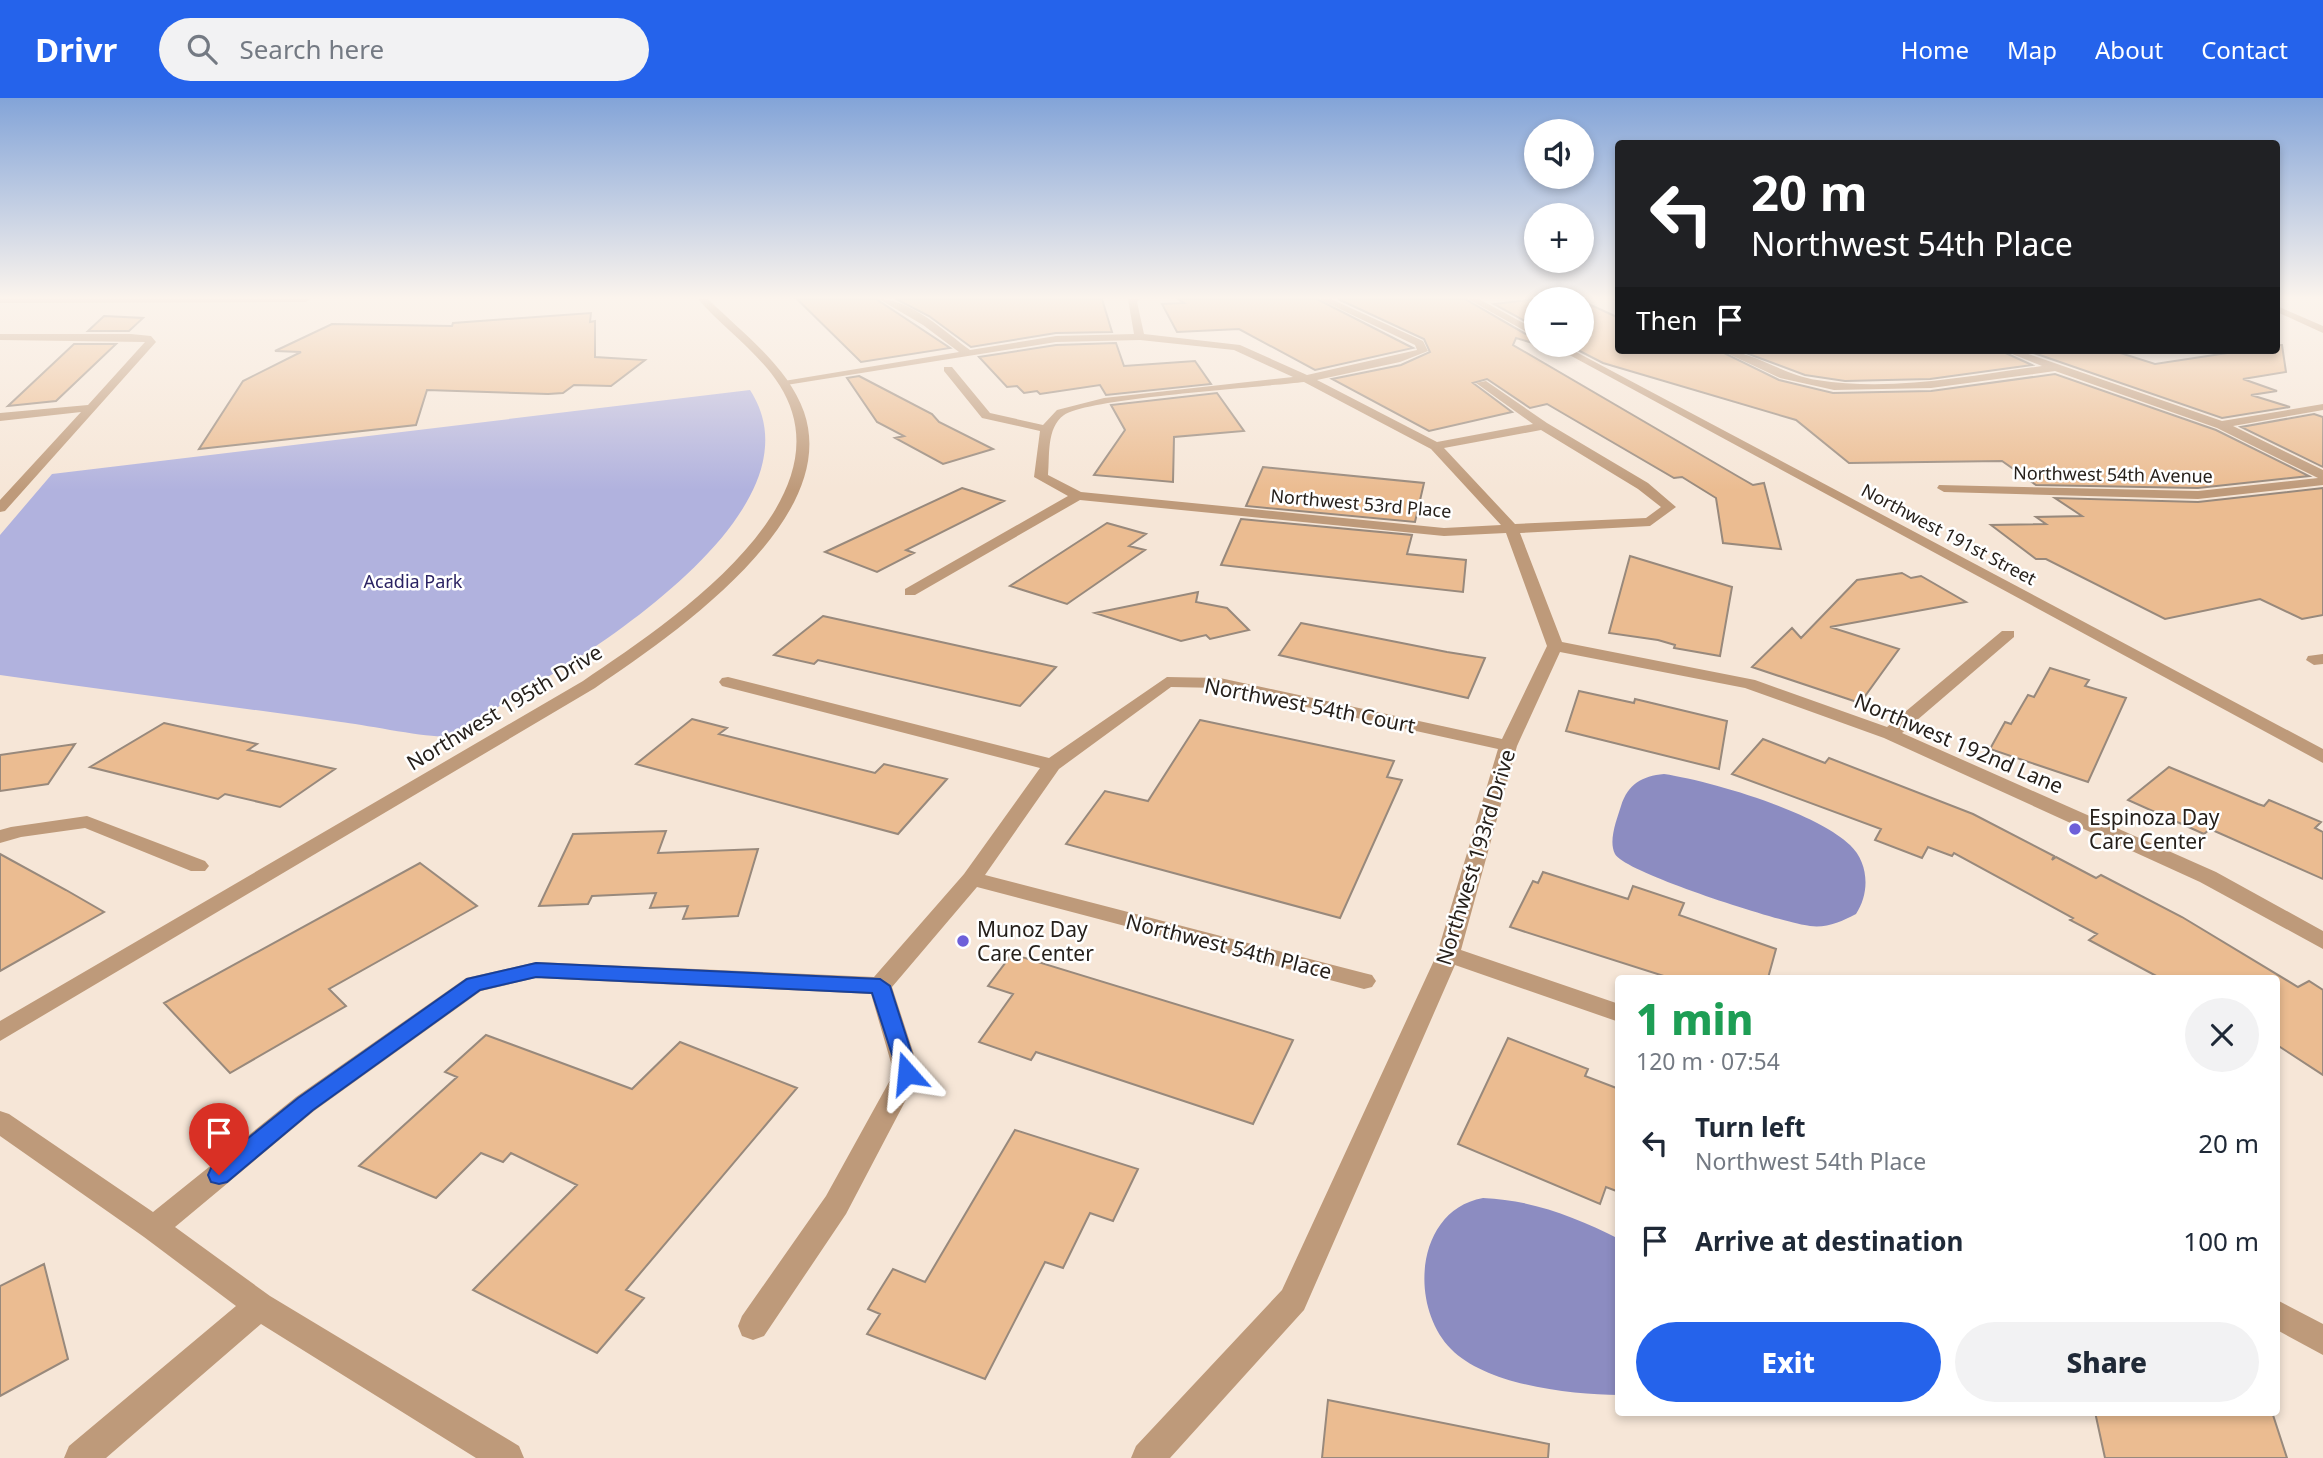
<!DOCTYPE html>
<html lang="en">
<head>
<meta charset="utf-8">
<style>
  :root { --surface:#fff; --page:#f2f2f3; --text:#1f2937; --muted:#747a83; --accent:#2563eb }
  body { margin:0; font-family:"Noto Sans",sans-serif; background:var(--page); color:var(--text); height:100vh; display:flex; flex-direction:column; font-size:26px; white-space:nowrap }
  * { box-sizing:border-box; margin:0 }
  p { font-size:23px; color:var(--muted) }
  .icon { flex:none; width:38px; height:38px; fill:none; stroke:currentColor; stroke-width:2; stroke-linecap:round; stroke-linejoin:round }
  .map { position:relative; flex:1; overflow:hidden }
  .side { position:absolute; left:1615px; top:877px; width:665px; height:441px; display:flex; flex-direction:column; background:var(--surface); border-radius:7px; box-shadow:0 4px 10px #0003 }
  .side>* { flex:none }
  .top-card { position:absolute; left:1615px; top:42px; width:665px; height:214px; border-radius:7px; box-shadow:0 4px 10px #0003; background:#202124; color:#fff; overflow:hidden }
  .buttons { position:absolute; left:1524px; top:21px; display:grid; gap:14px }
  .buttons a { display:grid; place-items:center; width:70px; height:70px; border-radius:50%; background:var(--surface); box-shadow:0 4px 10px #0003; font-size:35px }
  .pin { position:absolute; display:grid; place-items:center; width:60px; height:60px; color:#fff; margin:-72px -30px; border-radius:50% 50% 50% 0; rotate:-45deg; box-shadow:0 0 7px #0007 }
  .pin .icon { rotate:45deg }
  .me { position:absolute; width:77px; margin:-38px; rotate:342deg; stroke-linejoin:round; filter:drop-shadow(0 0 5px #0008) }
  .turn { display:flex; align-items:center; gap:24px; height:147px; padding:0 21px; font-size:32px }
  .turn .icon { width:91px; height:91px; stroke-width:2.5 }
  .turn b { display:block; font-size:49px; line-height:60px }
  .then { display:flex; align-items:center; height:66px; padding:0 21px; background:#0003; gap:14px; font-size:26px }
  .round { display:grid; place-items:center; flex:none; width:74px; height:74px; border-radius:37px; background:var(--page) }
  .overview { display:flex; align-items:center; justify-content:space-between; height:119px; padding:0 21px }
  h1 { font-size:42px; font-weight:800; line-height:52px; color:#1e9e55 }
  .primary-button { display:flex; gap:14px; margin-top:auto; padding:14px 21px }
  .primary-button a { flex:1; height:80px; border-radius:42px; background:var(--accent); color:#fff; font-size:28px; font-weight:800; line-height:80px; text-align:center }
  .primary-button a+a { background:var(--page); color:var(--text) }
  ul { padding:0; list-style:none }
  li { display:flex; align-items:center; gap:21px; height:98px; padding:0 21px }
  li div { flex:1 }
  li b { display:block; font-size:26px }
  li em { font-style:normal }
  header { display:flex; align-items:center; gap:42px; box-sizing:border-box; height:98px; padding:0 35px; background:var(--accent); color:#fff }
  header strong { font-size:33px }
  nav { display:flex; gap:38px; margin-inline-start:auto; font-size:24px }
  .search { width:490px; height:63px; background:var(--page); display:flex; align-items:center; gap:18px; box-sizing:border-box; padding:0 24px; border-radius:38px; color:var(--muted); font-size:26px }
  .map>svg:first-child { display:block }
  .green { fill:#b1b2de }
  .water { fill:#8c8cc1 }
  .building { fill:#ebbc91; stroke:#98897c; stroke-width:2 }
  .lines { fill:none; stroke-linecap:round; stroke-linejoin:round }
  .minor { fill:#be9a7a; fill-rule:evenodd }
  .tertiary { fill:#be9a7a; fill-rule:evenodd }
  .route { fill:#2563eb; stroke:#184099; stroke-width:2 }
  .poi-dot { fill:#6d5fd9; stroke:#fff; stroke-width:2.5 }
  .labels { text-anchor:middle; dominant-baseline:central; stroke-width:5; stroke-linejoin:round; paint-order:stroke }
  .far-street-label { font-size:18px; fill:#26201b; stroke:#fff }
  .far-park-label { font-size:18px; fill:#2b2363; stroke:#fff }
  .street-label { font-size:21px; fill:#26201b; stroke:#fff }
  .poi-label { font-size:21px; fill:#26201b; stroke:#fff; text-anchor:start }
</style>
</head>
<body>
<header>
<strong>Drivr</strong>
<div class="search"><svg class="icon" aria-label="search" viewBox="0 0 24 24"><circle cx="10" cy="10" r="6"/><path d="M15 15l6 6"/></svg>Search here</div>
<nav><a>Home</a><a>Map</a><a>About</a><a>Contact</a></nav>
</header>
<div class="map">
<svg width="2323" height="1360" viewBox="0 0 2323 1360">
  <rect width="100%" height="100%" fill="#f6e6d7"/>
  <path class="green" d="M750,292C826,409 598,551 516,598C500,607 461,635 446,638C433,641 361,626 341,624C228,608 114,593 0,577V437L52,376Z"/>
  <path class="water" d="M1664,676C1711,683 1816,714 1850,747C1869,765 1870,795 1856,816C1841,824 1827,830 1810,828C1783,825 1625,775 1615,756C1608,743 1617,721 1621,708C1628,686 1642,678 1664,676Z
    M1483,1100C1532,1102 1576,1119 1619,1141V1297C1571,1297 1486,1287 1451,1251C1408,1207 1416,1112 1483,1100Z"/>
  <path class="building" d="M797,201H876L950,250L861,264Z
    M896,201H1102L1112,234L1056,235L971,249L929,218Z
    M1178,201H1317L1413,250L1315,272L1239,231L1177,234L1162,206L1184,205Z
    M1338,201H1465L1536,242V246L1516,240L1513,247L1739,379L1753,387L1764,385L1781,451L1723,445L1716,400L1682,379L1674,380L1547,306L1530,310L1487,281L1473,285L1512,314L1429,333L1332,281L1401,267L1430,254L1424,241Z
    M1536,201V229L1494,206Z
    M1582,203L1619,220V252H1718L1779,282L1833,295L1931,293L2055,276L2216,332L2309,378L2198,390L2036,387L2002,363L1849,365L1796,322L1603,265L1568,247H1582Z
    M591,215L590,224L595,223V259L645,262L611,288L574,287L563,295L548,296L427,292L416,327L199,351L243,283L301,254L275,253L332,226L452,228L453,225Z
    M104,218L143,220L129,233H88Z
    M1116,245L1124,268L1195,263L1211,286L1106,297L1100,287L1040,296L1037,293L1024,295L1017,288L1007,289L979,259L1056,247Z
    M74,246H116L56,303L8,308Z
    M2277,247H2282L2286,274L2243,281L2277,293L2251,297L2290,309L2222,320L2025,252H2111L2155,266L2247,252H2277Z
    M1738,252H1999L2032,267L1930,281L1845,283L1805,277Z
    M859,278L932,316L939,324L993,351L943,366L895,340L904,338L877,324L847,280Z
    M1217,295L1244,333L1174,339L1173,384L1094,377L1125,332L1111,307Z
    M2314,316L2323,319V369L2241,329Z
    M1263,369L1424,385L1415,424L1246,408Z
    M962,390L1004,403L906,452L914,455L877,474L825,454Z
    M2323,390V517L2302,521L2260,501L2165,521L2046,461H2036L1991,427L2046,426L2036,419L2082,418L2055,400L2198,404Z
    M1241,421L1412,437L1407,456L1466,462L1463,494L1221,467Z
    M1107,425L1146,436L1129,448L1145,452L1067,506L1010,488Z
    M1630,458L1732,489L1720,558L1674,550L1675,547L1658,542L1609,535Z
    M1902,475L1911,480L1921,478L1966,504L1830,529L1899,551L1860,605L1752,569L1792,530L1801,540L1857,482Z
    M1198,494L1196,504L1227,510L1249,532L1210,541L1206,537L1181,543L1095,515Z
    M823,518L991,555L1056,569L1020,608L818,562L814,566L774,557Z
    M1301,525L1447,554L1485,560L1468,600L1279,557Z
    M2050,570L2089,582L2085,588L2126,600L2088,684L1990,651L2005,624L2011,626L2028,597L2034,599Z
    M1579,593L1634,605L1635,601L1727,623L1719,671L1566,633Z
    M692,621L727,630L719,636L875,675L884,666L947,681L898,736L636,666Z
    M1200,622L1394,663L1387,679L1402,682L1340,820L1066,746L1105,693L1148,703Z
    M164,625L257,646L248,652L335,671L280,709L225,696L218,701L90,669Z
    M1763,641L1825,665L1829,660L1973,716L2054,758L2052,762L2056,759L2096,780L2101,777L2182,819L2298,889L2309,883L2323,892V977L2277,947V880H2160L2089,842L2097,836L2070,822L2073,820L1954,755L1952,758L1928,749L1922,760L1875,742L1881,731L1732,676Z
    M75,646L48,686L0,693V657Z
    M2169,669L2258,706L2264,708L2269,702L2321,724L2315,730L2323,734V781L2210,731L2204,736L2128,702Z
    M666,733L658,755L758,751L738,818L683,821L688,808L650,810L656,795L592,798L588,806L539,808L573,736Z
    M0,756L66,792L104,814L0,873Z
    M420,765L477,808L329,891L346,908L230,975L164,905Z
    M1543,774L1628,801L1633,788L1684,805L1679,817L1776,851L1768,880H1670L1510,829L1533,783L1538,785Z
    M1012,856L1293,942L1253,1026L1036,954L1031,962L979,944L1013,896L988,888Z
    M486,937L632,991L680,944L797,990L626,1192L644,1200L597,1255L473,1192L577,1087L511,1055L503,1064L481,1055L436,1100L359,1068L457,979L445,974Z
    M1508,940L1588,971L1585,978L1619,991V1094L1606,1089L1600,1106L1458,1046Z
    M1015,1032L1138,1071L1113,1123L1090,1115L1063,1170L1045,1164L985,1281L867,1236L880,1216L868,1211L893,1171L925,1184Z
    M44,1166L68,1261L0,1298V1188Z
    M1328,1302L1549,1346L1548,1360H1322Z
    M2095,1314H2272L2287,1360H2105Z"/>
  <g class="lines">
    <path class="minor" d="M879,201C911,201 945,234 970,252L1056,238L1134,236L1128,201H1140L1137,204L1144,236L1240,247L1307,277L1417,252L1415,247L1319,201H1331L1423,243L1428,253L1400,264L1317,282L1437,344L1533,326L1476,285L1486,283L1547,325L1648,385L1676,409L1650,428L1520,435L1562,544L1755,582L1887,629L2002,533H2014V539L1902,635L2216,774L2323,833V851L2200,784L1884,640L1745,590L1560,554L1517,648L1461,852L1619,906V924L1455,867L1304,1212L1170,1360H1131L1136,1348L1282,1192L1437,856L1498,651L1220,590L1171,589L1059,671L985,777L1364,875L1372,877L1376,883L1372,889L1364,891L977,789L892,889L920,975L846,1116L764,1238L753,1242L742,1238L738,1228L742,1218L826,1098L894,975L871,896L536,880L481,893L314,1013L175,1129L270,1198L519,1348L524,1360H476L261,1226L106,1360H64L69,1348L236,1208L144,1139L0,1038V1013L9,1016L153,1114L296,999L466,880L536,864L874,879L964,776L1040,670L722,588L719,584L722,580L728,579L1049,660L1167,579L1220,580L1502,641L1547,548L1506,435L1444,438L1080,402L915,497H905V491L1068,398L1034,379L1040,333L982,320L944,273V269H952L990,315L1043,327L1057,312L1104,300L1293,279L1234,252L1140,242L1056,244L780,288V284L784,283L959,254L923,227ZM1304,284L1431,351L1501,427L1444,430L1081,394L1048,377C1050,358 1046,330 1064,317C1088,300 1264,289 1304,284ZM1541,332L1638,391L1661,409L1646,420L1515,426L1444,350Z
      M1612,201H1619V206Z
      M2277,208L2323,228V235L2277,214Z
      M0,236H131L151,238L156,244L5,413L0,414V402L81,314L0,323V315L88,307L145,244L0,242Z
      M1720,252C1751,252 1783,277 1817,282C1892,294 1968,278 2042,268L2002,252H2017L2222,323L2323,306V312L2233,328L2323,372V387L2198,401L1944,394L1937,390L1939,387L2198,393L2318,380L2217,330L2055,273L1931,290L1834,292L1780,280Z
      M2323,556V566L2314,567L2306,562L2308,558Z
      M87,718L205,763L209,768L205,773H191L85,730L21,739L0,745V732L11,729Z
      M2277,1202L2323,1226V1257L2277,1232Z"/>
    <path class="tertiary" d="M0,201H310L306,204L0,205Z
      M698,201H708C741,234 788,268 804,314C842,423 670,539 595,590L0,943V923L583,583C657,533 826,423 792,314C778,267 729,237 698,201Z
      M1468,201H1479L1536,232V239Z
      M1551,247H1563L2323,651V665Z"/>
  </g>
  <linearGradient id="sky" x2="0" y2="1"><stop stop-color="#83a4d8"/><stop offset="0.51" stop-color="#fbf4ed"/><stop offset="1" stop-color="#fbf4ed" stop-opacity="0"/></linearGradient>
  <rect width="2323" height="392" fill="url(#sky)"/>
  <path class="route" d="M536,865L880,881L890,888L918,975L915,981H900L872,895L536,879L480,892L313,1012L227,1084L219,1086L211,1084L208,1077L211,1070L298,1000L467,881Z"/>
  <g class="poi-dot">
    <circle cx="2075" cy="731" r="7"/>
    <circle cx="963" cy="843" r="7"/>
  </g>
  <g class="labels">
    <g class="far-street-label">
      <text transform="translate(2113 376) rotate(1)">Northwest 54th Avenue</text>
      <text transform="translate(1361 405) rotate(5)">Northwest 53rd Place</text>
      <text transform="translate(1949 436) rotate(28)">Northwest 191st Street</text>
    </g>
    <g class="far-park-label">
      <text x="413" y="483">Acadia Park</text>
    </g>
    <g class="street-label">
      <text transform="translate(1310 607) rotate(11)">Northwest 54th Court</text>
      <text transform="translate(504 609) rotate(-31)">Northwest 195th Drive</text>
      <text transform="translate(1959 645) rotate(23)">Northwest 192nd Lane</text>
      <text transform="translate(1475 759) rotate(-73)">Northwest 193rd Drive</text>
      <text transform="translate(1229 848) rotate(14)">Northwest 54th Place</text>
    </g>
    <g class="poi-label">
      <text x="2089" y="719">Espinoza Day<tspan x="2089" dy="24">Care Center</tspan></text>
      <text x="977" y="831">Munoz Day<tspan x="977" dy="24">Care Center</tspan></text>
    </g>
  </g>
</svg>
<div class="buttons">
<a><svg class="icon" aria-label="sound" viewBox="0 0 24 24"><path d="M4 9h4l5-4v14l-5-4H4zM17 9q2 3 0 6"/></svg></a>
<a>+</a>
<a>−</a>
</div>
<div class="pin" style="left:219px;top:1077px;background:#d93025"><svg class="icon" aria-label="arrive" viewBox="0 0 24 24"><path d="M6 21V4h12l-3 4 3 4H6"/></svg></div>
<svg class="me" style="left:907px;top:975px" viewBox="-20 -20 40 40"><path d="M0-17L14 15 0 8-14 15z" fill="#2563eb" stroke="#fff" stroke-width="4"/></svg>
<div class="top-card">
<div class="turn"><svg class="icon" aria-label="left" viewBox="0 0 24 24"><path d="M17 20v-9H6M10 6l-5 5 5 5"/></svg><div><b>20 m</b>Northwest 54th Place</div></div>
<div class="then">Then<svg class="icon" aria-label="arrive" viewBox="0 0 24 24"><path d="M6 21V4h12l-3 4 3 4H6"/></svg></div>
</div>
<section class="side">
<div class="overview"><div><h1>1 min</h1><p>120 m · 07:54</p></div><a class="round"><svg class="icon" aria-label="close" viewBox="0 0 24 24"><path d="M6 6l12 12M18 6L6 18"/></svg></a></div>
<ul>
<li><svg class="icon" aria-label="left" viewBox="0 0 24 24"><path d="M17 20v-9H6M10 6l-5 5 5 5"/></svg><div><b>Turn left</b><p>Northwest 54th Place</p></div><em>20 m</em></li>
<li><svg class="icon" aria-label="arrive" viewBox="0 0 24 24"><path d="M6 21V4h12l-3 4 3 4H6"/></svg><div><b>Arrive at destination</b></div><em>100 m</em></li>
</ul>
<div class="primary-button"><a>Exit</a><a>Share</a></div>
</section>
</div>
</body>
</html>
